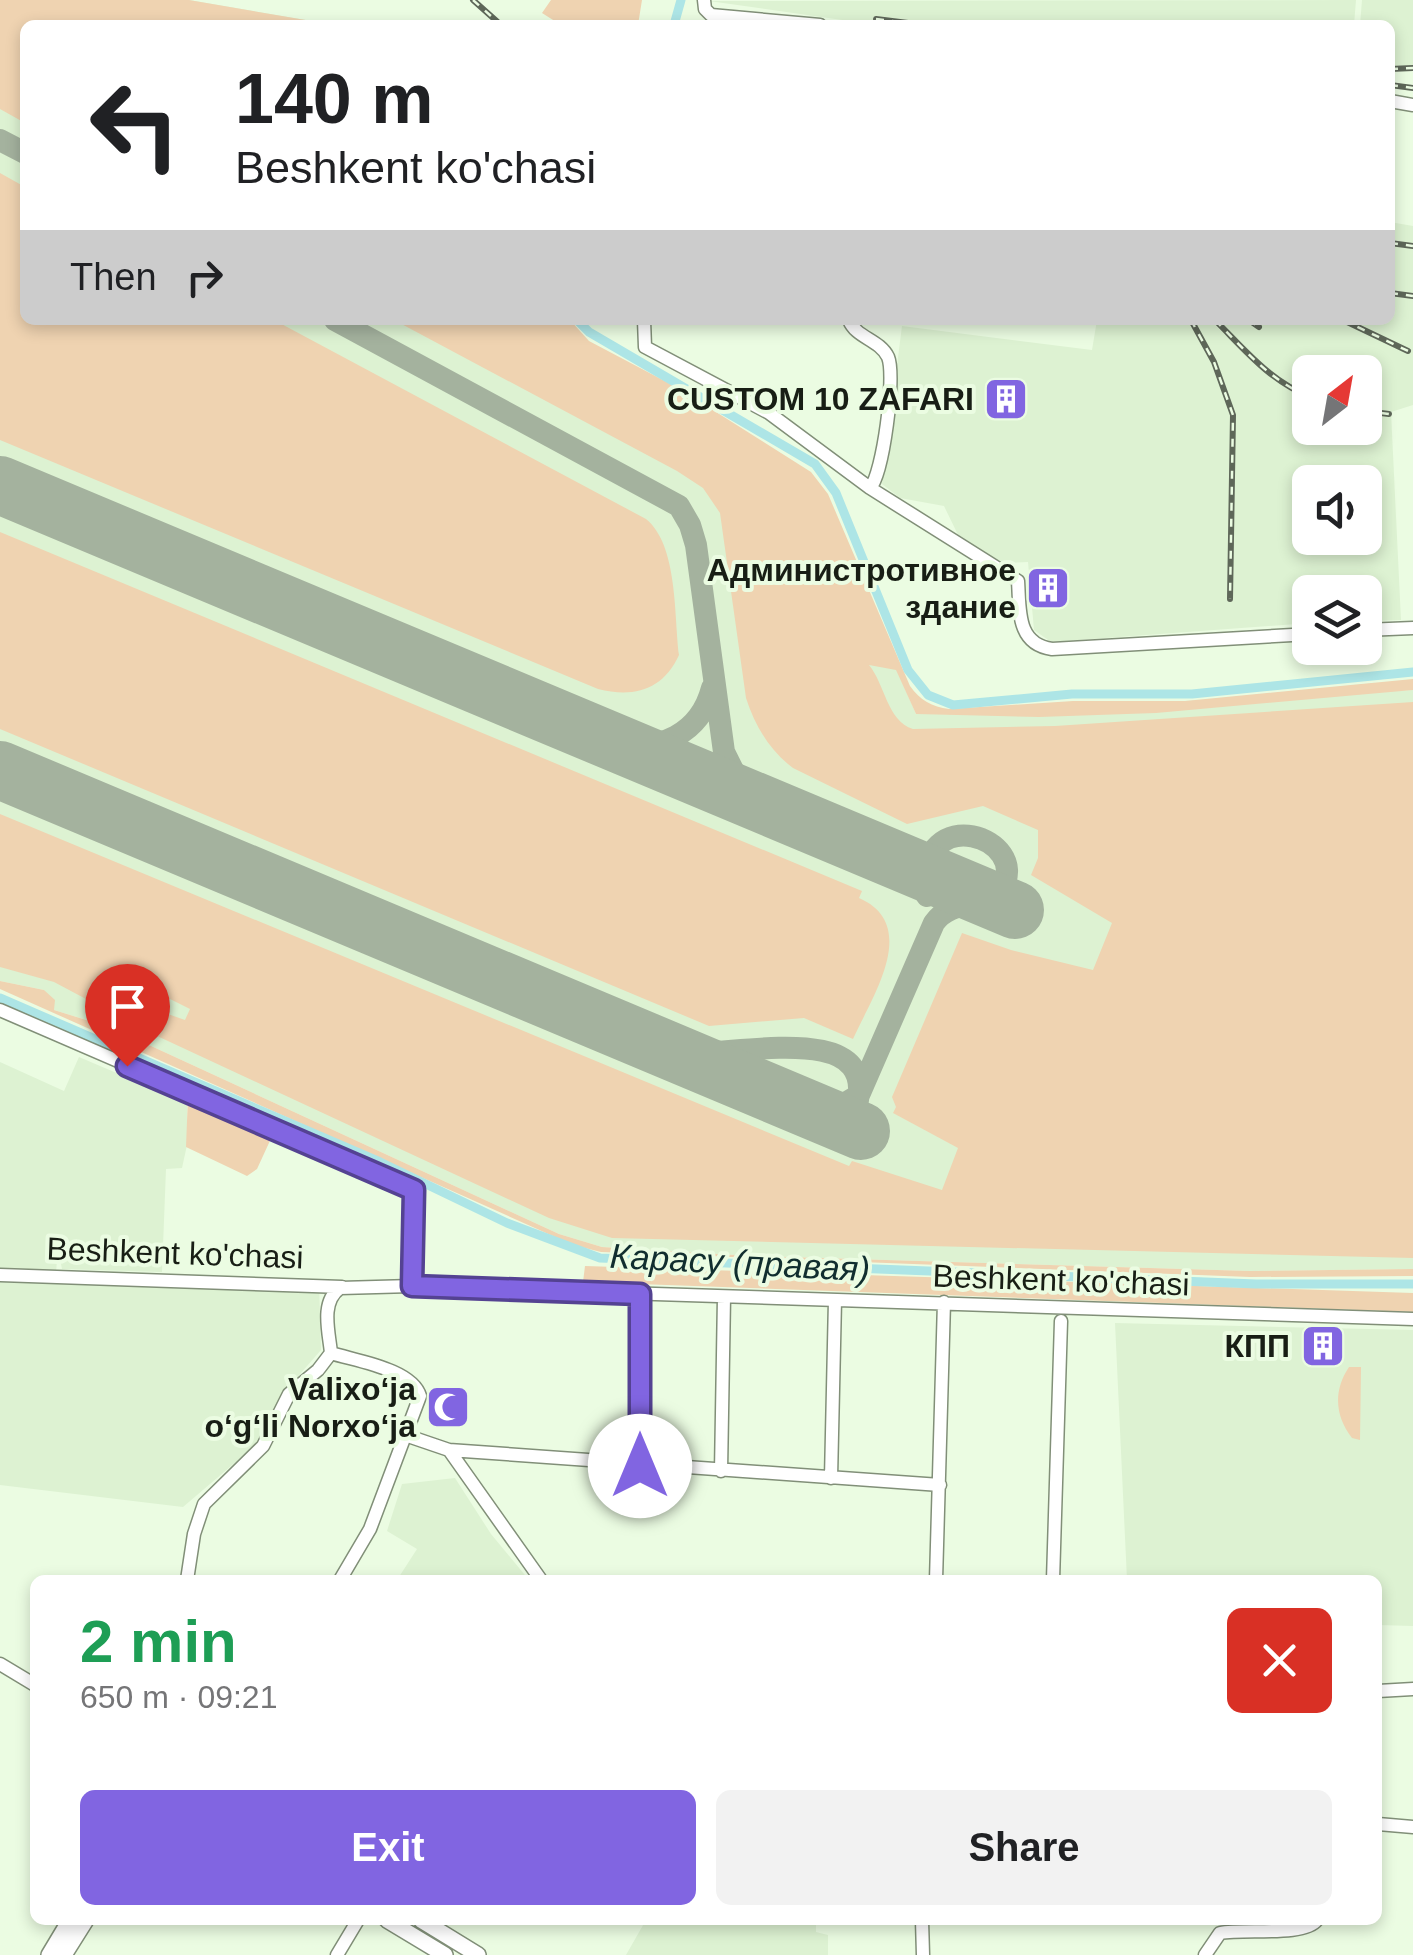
<!DOCTYPE html>
<html lang="en">
<head>
<meta charset="utf-8">
<style>
  :root { --surface:#fff; --page:#f2f2f2; --text:#202124; --muted:#757577; --accent:#8165e1 }
  body { margin:0; font-family:Arial,sans-serif; background:var(--page); color:var(--text); height:100vh; display:flex; flex-direction:column; font-size:38px; white-space:nowrap }
  * { box-sizing:border-box; margin:0 }
  p { font-size:32px; color:var(--muted) }
  .icon { flex:none; width:55px; height:55px; fill:none; stroke:currentColor; stroke-width:2; stroke-linecap:round; stroke-linejoin:round }
  .map { position:relative; flex:1; overflow:hidden }
  .side { position:absolute; left:30px; top:1575px; width:1352px; height:350px; display:flex; flex-direction:column; background:var(--surface); border-radius:15px; box-shadow:0 5px 15px #0003 }
  .side>* { flex:none }
  .guide { position:absolute; left:20px; top:20px; width:1375px; height:305px; border-radius:15px; box-shadow:0 5px 15px #0003; background:#fff; color:var(--text); overflow:hidden }
  .needle { width:65px; rotate:31deg }
  .fabs { position:absolute; left:1292px; top:355px; display:grid; gap:20px }
  .fabs a { display:grid; place-items:center; width:90px; height:90px; border-radius:15px; background:var(--surface); box-shadow:0 5px 15px #0003; font-size:50px }
  .pin { position:absolute; display:grid; place-items:center; width:85px; height:85px; color:#fff; margin:-102px -42px; border-radius:50% 50% 50% 0; rotate:-45deg; box-shadow:0 0 10px #0007 }
  .pin .icon { rotate:45deg }
  .me { position:absolute; width:110px; margin:-55px; rotate:0deg; stroke-linejoin:round; filter:drop-shadow(0 0 8px #0008) }
  .turn { display:flex; align-items:center; gap:35px; height:210px; padding:0 50px; font-size:45px }
  .turn .icon { width:130px; height:130px; stroke-width:2.5 }
  .turn b { display:block; font-size:70px; line-height:85px }
  .then { display:flex; align-items:center; height:95px; padding:0 50px; background:#0003; gap:20px; font-size:38px }
  .round { display:grid; place-items:center; flex:none; width:105px; height:105px; border-radius:15px; background:var(--page) }
  .summary { display:flex; align-items:center; justify-content:space-between; height:170px; padding:0 50px }
  h1 { font-size:60px; font-weight:700; line-height:75px; color:#1e9e55 }
  .primary-button { display:flex; gap:20px; margin-top:auto; padding:20px 50px }
  .primary-button a { flex:1; height:115px; border-radius:15px; background:var(--accent); color:#fff; font-size:40px; font-weight:700; line-height:115px; text-align:center }
  .primary-button a+a { background:var(--page); color:var(--text) }
  .map>svg:first-child { display:block }
  .built { fill:#ddf2d2; fill-rule:evenodd }
  .green { fill:#efd3b1 }
  .lines { fill:none; stroke-linecap:round; stroke-linejoin:round }
  .canal { stroke:#ade5e6; stroke-width:9 }
  .taxiway { stroke:#a4b29e; stroke-width:22 }
  .runway { stroke:#a4b29e; stroke-width:58 }
  .minor-casing { stroke:#818f78; stroke-width:15 }
  .major-casing { stroke:#818f78; stroke-width:18 }
  .minor { stroke:#fff; stroke-width:12 }
  .major { stroke:#fff; stroke-width:15 }
  .rail-casing { stroke:#5e6759; stroke-width:6 }
  .rail { stroke:#ebfce2; stroke-width:2.5; stroke-dasharray:8; stroke-linecap:butt }
  .route-casing { stroke:#544292; stroke-width:25 }
  .route { stroke:#8165e1; stroke-width:18 }
  .labels { text-anchor:middle; dominant-baseline:central; stroke-width:8; stroke-linejoin:round; paint-order:stroke }
  .poi-label { font-size:32px; font-weight:bold; fill:#181e15; stroke:#ebfce2; text-anchor:end }
  .street-label { font-size:32px; fill:#181e15; stroke:#ebfce2 }
  .water-label { font-size:35px; font-style:italic; fill:#112e2f; stroke:#ebfce2 }
</style>
</head>
<body>
<div class="map">
<svg width="1413" height="1955" viewBox="0 0 1413 1955">
  <rect width="100%" height="100%" fill="#ebfce2"/>
  <path class="built" d="M0,0H189L335,25H25V320H556L829,515L916,714L1413,690V1269L1250,1271L751,1256L602,1247L559,1234L112,1028L54,1010L44,990L0,981Z
    M1356,0L1354,25H877L709,1Z
    M1362,0H1413V67L1390,68V25H1360Z
    M1390,222L1413,226V405L1391,412L1401,620L1365,621V592H1310V623L1051,642L1034,630L1028,562L1005,563L961,541L944,506L900,498L882,484L902,326L1092,350L1097,320H1390ZM1310,372H1365V428H1310ZM1310,482H1365V538H1310Z
    M79,1057L187,1103V1145L182,1168L166,1169L162,1272L62,1269L58,1249L56,1273L319,1281L321,1350L287,1389L265,1437L183,1507L0,1485V1062L64,1091Z
    M1115,1323L1413,1330V1626L1378,1625V1580H1127Z
    M455,1478L491,1534L529,1580H397L417,1549L387,1531L402,1484Z
    M646,1920H816V1932L828,1935V1955H626Z"/>
  <path class="green" d="M0,0H189L335,25H25V123L0,109Z
    M551,0H642L638,25H561L542,13Z
    M0,173L25,187V320H274L646,519C678,545 674,615 679,655C663,690 634,698 598,689L0,440Z
    M394,320H570L589,341L678,388L811,472L828,494L910,686C920,700 932,707 949,709L1073,701H1185L1413,679V690L1156,713L1039,717L916,714L896,670L869,665C885,684 887,721 913,729L1055,726L1413,702V1258L612,1238L549,1218L155,1035L165,1013L185,1020L190,1009L166,997L150,1033L54,982L0,967V814L849,1166L852,1161L942,1190L958,1148L893,1113L896,1107L892,1097L962,933L1011,950L1093,970L1112,923L1031,875L1038,858V830L983,806L907,824L793,768C770,751 755,726 746,698L720,513L703,488L677,471Z
    M0,532L862,891L859,898C921,925 872,997 853,1039L804,1018L709,1026L0,729Z
    M0,981L44,990L55,1000L54,1010L112,1028L559,1234L602,1247L751,1256L1250,1271L1413,1269V1276L1250,1277L601,1252L573,1245L0,989Z
    M188,1095L274,1132L257,1169L247,1176L186,1147Z
    M585,1266L1413,1293V1312L583,1282Z
    M1349,1367H1361L1360,1440L1352,1438C1335,1416 1333,1391 1349,1367Z"/>
  <g class="lines">
    <path class="canal" d="M674,25L681,0
      M577,320L589,332L815,464L836,493L908,670L928,695L953,705L1072,694H1192L1413,672
      M0,998L380,1162L507,1223L600,1258L1256,1284H1413"/>
    <path class="taxiway" d="M0,140L25,153
      M335,320L679,506L690,525L696,545L724,752L740,784L755,797L776,810
      M615,742C659,753 700,734 712,688
      M883,854L912,872L927,896
      M671,1051C712,1063 874,1014 858,1100
      M782,1098L801,1117L818,1125
      M810,1109L837,1108L859,1095L934,923C952,897 988,910 1002,888C1032,839 919,798 925,892"/>
    <path class="runway" d="M0,485L1015,910
      M0,770L861,1131"/>
    <g class="minor-casing">
      <path id="minor" d="M704,0L705,9L711,15L820,25
        M1390,101L1413,105
        M644,320L645,347L769,413L870,488
        M849,320C856,338 879,339 888,357C896,376 883,474 870,488L1018,581C1020,609 1016,644 1052,649L1310,634
        M1365,630L1413,628
        M0,1010L414,1189L412,1286
        M0,1275L342,1287
        M405,1435L449,1450L940,1485
        M449,1450L541,1580
        M639,1466L640,1294
        M721,1471L724,1297
        M831,1478L835,1300
        M187,1580L194,1534L204,1504L263,1446L289,1394L318,1370L331,1353
        M340,1580L370,1529L420,1396C412,1369 356,1361 331,1353C329,1332 320,1302 340,1288L412,1286L1413,1319
        M936,1580L944,1302
        M1053,1580L1061,1321
        M0,1664L35,1685
        M1378,1691L1413,1689
        M1378,1824L1413,1827
        M922,1920L923,1955
        M337,1955L358,1920
        M1205,1955L1220,1933C1244,1928 1304,1937 1317,1920"/>
    </g>
    <g class="major-casing">
      <path id="major" d="M387,1920L445,1955
        M421,1920L478,1955
        M49,1955L70,1920
        M64,1955L86,1920"/>
    </g>
    <use href="#minor" class="minor"/>
    <use href="#major" class="major"/>
    <g class="rail-casing">
      <path id="rail" d="M473,0L501,25
        M876,19L924,25
        M1390,69L1413,68
        M1390,85L1413,88
        M1390,243L1413,246
        M1390,293L1413,296
        M1191,320L1214,362L1233,415L1230,599
        M1215,320C1246,351 1269,380 1310,397
        M1249,320L1259,327
        M1343,320L1408,351
        M1365,411L1389,414"/>
    </g>
    <use href="#rail" class="rail"/>
  </g>
  <g class="lines">
    <g class="route-casing">
      <path id="route" d="M127,1066L414,1190L412,1286L640,1294V1466"/>
    </g>
    <use href="#route" class="route"/>
  </g>
  <defs>
    <g id="building-square" transform="scale(2.25)"><rect x="-9" y="-9" width="18" height="18" rx="4" fill="#8165e1" stroke="#ebfce2"/><path d="M-4-6H4V6H1V3H-1V6H-4ZM-2.5-4.3h1.7v1.8h-1.7ZM.8-4.3h1.7v1.8H.8ZM-2.5-1h1.7V.8h-1.7ZM.8-1h1.7V.8H.8Z" fill="#fff"/></g>
    <g id="mosque-square" transform="scale(2.25)"><rect x="-9" y="-9" width="18" height="18" rx="4" fill="#8165e1" stroke="#ebfce2"/><path d="M3.5-4.9A6 6 0 1 0 3.5 4.9A5 5 0 1 1 3.5-4.9Z" fill="#fff"/></g>
  </defs>
  <g fill-rule="evenodd">
    <use href="#building-square" x="1006" y="399"/>
    <use href="#building-square" x="1048" y="588"/>
    <use href="#building-square" x="1323" y="1346"/>
    <use href="#mosque-square" x="448" y="1407"/>
  </g>
  <g class="labels">
    <g class="poi-label">
      <text x="974" y="399">CUSTOM 10 ZAFARI</text>
      <text x="1016" y="570">Администротивное<tspan x="1016" dy="37">здание</tspan></text>
      <text x="1290" y="1346">КПП</text>
      <text x="416" y="1389">Valixoʻja<tspan x="416" dy="37">oʻgʻli Norxoʻja</tspan></text>
    </g>
    <g class="street-label">
      <text transform="translate(175 1253) rotate(2)">Beshkent ko'chasi</text>
      <text transform="translate(1061 1280) rotate(2)">Beshkent ko'chasi</text>
    </g>
    <g class="water-label">
      <text transform="translate(740 1262) rotate(3)">Карасу (правая)</text>
    </g>
  </g>
</svg>
<div class="fabs">
<a><svg class="needle" viewBox="-14 -14 28 28"><path d="M0-13l5 13h-10z" fill="#e53935"/><path d="M0 13l5-13h-10z" fill="#757577"/></svg></a>
<a><svg class="icon" aria-label="sound" viewBox="0 0 24 24"><path d="M4 9h4l5-4v14l-5-4H4zM17 9q2 3 0 6"/></svg></a>
<a><svg class="icon" aria-label="layers" viewBox="0 0 24 24"><path d="M12 4l9 5-9 5-9-5zM3 14l9 5 9-5"/></svg></a>
</div>
<div class="pin" style="left:127px;top:1066px;background:#d93025"><svg class="icon" aria-label="arrive" viewBox="0 0 24 24"><path d="M6 21V4h12l-3 4 3 4H6"/></svg></div>
<svg class="me" style="left:640px;top:1466px" viewBox="-20 -20 40 40"><circle r="19" fill="#fff"/><path d="M0-13L10 11 0 6-10 11z" fill="#8165e1"/></svg>
<div class="guide">
<div class="turn"><svg class="icon" aria-label="left" viewBox="0 0 24 24"><path d="M17 20v-9H6M10 6l-5 5 5 5"/></svg><div><b>140 m</b>Beshkent ko'chasi</div></div>
<div class="then">Then<svg class="icon" aria-label="right" viewBox="0 0 24 24"><path d="M7 20v-9h11M14 6l5 5-5 5"/></svg></div>
</div>
<section class="side">
<div class="summary"><div><h1>2 min</h1><p>650 m · 09:21</p></div><a class="round" style="background:#d93025;color:#fff"><svg class="icon" aria-label="close" viewBox="0 0 24 24"><path d="M6 6l12 12M18 6L6 18"/></svg></a></div>
<div class="primary-button"><a>Exit</a><a>Share</a></div>
</section>
</div>
</body>
</html>
